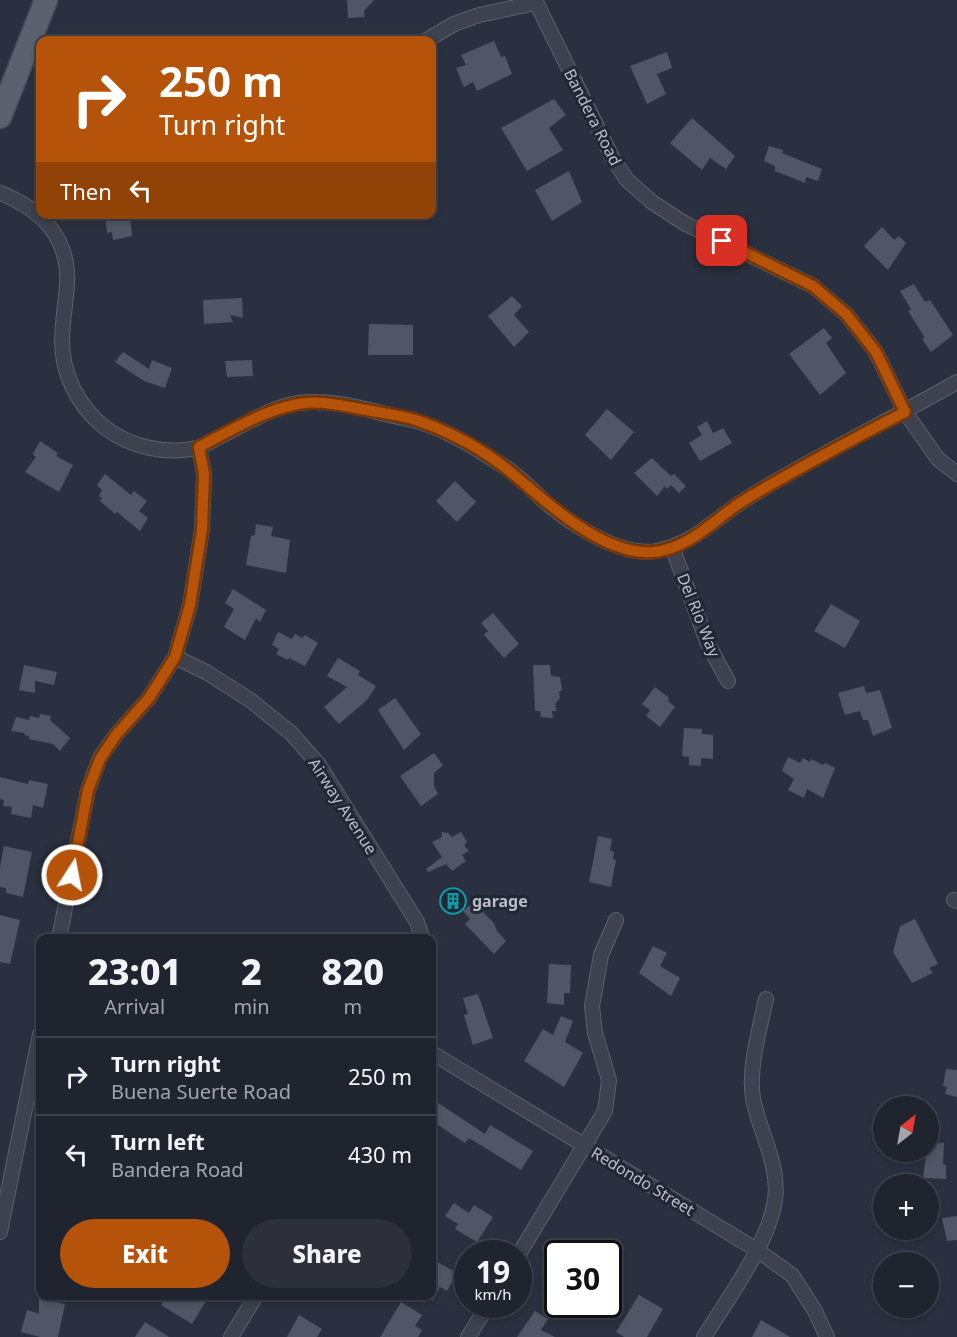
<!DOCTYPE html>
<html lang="en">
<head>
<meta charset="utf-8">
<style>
  :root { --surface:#20242f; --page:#2d303b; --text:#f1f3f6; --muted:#a2a4aa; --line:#3d414b; --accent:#b45309 }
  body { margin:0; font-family:"Noto Sans",sans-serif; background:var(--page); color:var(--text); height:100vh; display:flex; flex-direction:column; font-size:22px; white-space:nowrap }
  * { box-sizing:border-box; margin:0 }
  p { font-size:20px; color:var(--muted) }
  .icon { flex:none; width:33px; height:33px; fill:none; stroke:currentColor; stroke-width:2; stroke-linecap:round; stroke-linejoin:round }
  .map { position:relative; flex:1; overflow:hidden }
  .drawer { position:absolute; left:36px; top:934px; width:400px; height:366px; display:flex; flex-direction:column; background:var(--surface); border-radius:12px; box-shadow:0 3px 9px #0003,0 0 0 2px var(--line) }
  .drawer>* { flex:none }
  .guide { position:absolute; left:36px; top:36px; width:400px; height:183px; border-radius:12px; box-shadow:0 3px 9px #0003,0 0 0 2px var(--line); background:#b45309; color:#fff; overflow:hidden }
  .needle { width:39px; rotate:31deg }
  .buttons { position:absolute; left:873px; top:1096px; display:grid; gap:12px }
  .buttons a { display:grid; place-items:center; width:66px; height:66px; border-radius:50%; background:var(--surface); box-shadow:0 3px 9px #0003,0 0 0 2px var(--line); font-size:30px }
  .speed { position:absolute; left:454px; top:1240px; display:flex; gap:12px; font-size:30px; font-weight:700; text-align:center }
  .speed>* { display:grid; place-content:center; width:78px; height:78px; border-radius:50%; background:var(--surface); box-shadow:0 3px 9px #0003,0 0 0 2px var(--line); line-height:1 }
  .speed small { font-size:15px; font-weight:400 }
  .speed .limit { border:3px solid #111; border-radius:9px; background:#fff; color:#111 }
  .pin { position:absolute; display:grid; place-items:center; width:51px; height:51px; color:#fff; margin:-26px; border-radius:12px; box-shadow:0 3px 9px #0006 }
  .me { position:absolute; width:66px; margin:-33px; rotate:11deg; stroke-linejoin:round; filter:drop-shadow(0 0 4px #0008) }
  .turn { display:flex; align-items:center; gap:21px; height:126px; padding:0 24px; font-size:27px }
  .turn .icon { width:78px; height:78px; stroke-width:2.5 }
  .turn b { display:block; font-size:42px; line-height:51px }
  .then { display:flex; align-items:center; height:57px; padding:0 24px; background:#0003; gap:12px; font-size:22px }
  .eta { display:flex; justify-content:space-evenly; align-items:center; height:102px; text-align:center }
  .eta b { font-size:36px; font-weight:800; line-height:42px }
  .action { display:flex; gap:12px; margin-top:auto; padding:12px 24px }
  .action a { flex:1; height:69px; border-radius:36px; background:var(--accent); color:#fff; font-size:24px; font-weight:800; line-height:69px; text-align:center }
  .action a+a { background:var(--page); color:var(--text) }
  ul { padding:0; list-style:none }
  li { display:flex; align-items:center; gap:18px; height:78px; padding:0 24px; border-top:2px solid var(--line) }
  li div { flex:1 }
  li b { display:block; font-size:22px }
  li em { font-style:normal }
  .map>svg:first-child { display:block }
  .building { fill:#515667 }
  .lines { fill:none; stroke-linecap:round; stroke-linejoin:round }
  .street-casing { stroke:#5b606c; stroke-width:16 }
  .primary-casing { stroke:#474b58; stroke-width:25 }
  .street { stroke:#3e424f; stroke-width:14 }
  .primary { stroke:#5c616f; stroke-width:22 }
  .route-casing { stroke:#753606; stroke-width:15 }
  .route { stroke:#b45309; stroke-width:10 }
  .labels { text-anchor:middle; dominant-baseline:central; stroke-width:6; stroke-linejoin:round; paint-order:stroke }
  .street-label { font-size:16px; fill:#babec9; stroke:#222734 }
  .poi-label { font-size:16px; font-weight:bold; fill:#babec9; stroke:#222734; text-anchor:start }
</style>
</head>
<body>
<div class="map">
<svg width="957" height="1337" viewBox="0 0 957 1337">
  <rect width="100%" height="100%" fill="#2a303f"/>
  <path class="building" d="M347,0H374L364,11L365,17L348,18Z
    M494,41L501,57L505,56L512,74L477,91L473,82L464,87L456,68L466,65L461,55Z
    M667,52L672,68L657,74L666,94L647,104L630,66Z
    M554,99L566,115L549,128L563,150L527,171L501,128Z
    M692,118L735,156L726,169L710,158L702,170L670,143Z
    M769,146L783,150L782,153L822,169L818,181L806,177L805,183L775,171V166L764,161Z
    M569,171L582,202L552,221L535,190Z
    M105,214L130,215L132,236L113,240L112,232L107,233Z
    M882,227L894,240L899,236L906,243L888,270L864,246Z
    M914,284L925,302L930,300L953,335L931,352L922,339L925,338L908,311L911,309L900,291Z
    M512,296L522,306L514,315L529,332L514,347L488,316Z
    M242,298L243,318L230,315L233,322L204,324L203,300Z
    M369,324L413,325V355H368Z
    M824,328L832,338L826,343L846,373L820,395L789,354Z
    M123,352L149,369L152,360L172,368L165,388L144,381L115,362Z
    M252,360L253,376L227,377L225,361Z
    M607,409L634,432L611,460L585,435Z
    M707,421L713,433L723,428L732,443L700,461L689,443L702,435L697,427Z
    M40,441L58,453L56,456L73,465L59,492L25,472L36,457L33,454Z
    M652,458L671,476L674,474L686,486L679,493L671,485L667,489L665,486L657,496L634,473Z
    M105,474L131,495L134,491L147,501L139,511L148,518L140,531L117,512L115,514L100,501L102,498L99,496L102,490L97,485Z
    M455,481L476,502L457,522L436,501Z
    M256,524L273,527L271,536L290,540L286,573L246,565L251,536L255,535Z
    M233,589L266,610L260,622L256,618L245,640L224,627L234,609L225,603Z
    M831,604L860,621L845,648L814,631Z
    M493,613L519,644L504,658L484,635L488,631L481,623Z
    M278,632L292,639L295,634L302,638L305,635L318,643L305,666L289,658L288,660L276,654L279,649L272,645Z
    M338,658L360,671L358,675L376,686L367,700L339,724L324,707L347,687L327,676Z
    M24,665L57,672L54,685L35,681V693L19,690Z
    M533,665H550L551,676L560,677L562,690L559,692L560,698L555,704L557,711H552L553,718L541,717L540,711H535Z
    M864,686L866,693L880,690L892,728L873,736L868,720H863L860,711L845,715L838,693Z
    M655,687L669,698L668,701L675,707L660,727L646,716L650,710L642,704Z
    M395,698L421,734L404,750L378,710Z
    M40,714L51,716L50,720L70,738L60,751L53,744L29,739V736L24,735L25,733L11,731L16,717L29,720L30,716L39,718Z
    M684,728L702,729V734L713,735V759L701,758V766L689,765V757L682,756Z
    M434,753L443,765L434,773V785L438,794L421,806L400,776Z
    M788,757L800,763L803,758L810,762L811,759L823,765L825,763L835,768L823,798L807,789L804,798L788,790L794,779L782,771Z
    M0,777L28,784L29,780L48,784L43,808L33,805L31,818L11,814L12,807L3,806L4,800L0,799Z
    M442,832L448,833L452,837L461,832L467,842L464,845L469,851L462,855L466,861L452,871L446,864L428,872L426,869L442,857L432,842L441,838Z
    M598,836L612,839L610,850L614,852L613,859L616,860L611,887L589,882Z
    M4,846L32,852L23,897L6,893V888L0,887V867Z
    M470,905L477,911L480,909L494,923L497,931L506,941L494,954L465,924L470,919L463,911Z
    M0,915L20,920L10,964L0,962Z
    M915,919L938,964L929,968L933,973L912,983L893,952L900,926Z
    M653,946L667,953L660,966L680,978L671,996L639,973Z
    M549,964L571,965L570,993H564V1005L547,1003Z
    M478,994L493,1038L473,1045L464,1015L468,1014L463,998Z
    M561,1016L573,1021L565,1042L583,1053L564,1087L524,1061L543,1029L553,1035Z
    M946,1069L957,1070V1097L945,1094L947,1087L943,1086Z
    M432,1099L485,1134L490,1125L533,1151L521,1170L469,1138L465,1143L432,1121Z
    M928,1142L944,1143L943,1164L946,1165V1179L923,1178Z
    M454,1203L469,1213L474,1205L493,1217L477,1242L455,1229L458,1224L445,1216Z
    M957,1216V1240L947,1241L942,1218Z
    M432,1259L457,1273L447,1291L440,1287L432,1301Z
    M639,1295L663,1309L647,1337H624L616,1332Z
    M166,1296H209L192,1324L161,1305Z
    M39,1298L65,1304L58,1337H40L21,1332L27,1310L39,1314Z
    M401,1302L422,1315L415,1326L422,1330L418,1337H380Z
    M535,1311L548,1319L541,1330L555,1337H517Z
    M299,1315L322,1329L317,1337H287Z
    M761,1320L790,1337H752Z
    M145,1322L169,1337H135Z"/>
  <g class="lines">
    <g class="street-casing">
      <path id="street" d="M535,0L612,157L627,180L652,202L684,223L813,286L846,314L876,352L905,412L938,459L957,474
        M427,40L454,24L479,15L535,3
        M0,193C41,209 70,238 67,285C66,303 62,322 62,341C62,374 78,406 104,427C130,447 165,455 197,448C206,445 216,438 225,434C248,422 273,407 299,403C333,398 370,411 403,418C441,425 476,448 508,469C525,481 538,497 555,510C579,529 624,557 656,551C695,544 714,519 746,499C814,457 887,422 957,382
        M672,547L708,644L728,681
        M175,657L206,672L250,700L291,733L319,765L417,922L423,939
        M954,900L957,901
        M59,939L88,790L100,758L116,735L149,698L175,657L190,605L202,530L204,474L199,447
        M432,1053L757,1250L792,1275L815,1311L827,1337
        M0,1232L40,1034
        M519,1254L605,1111L609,1080L595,1033L592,1006L601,955L616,920
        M231,1337L256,1296
        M468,1337L488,1305
        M704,1337C728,1298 768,1245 775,1200C780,1164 759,1132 753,1098C748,1068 760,1028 766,999"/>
    </g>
    <g class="primary-casing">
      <path id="primary" d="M0,117L46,0"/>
    </g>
    <use href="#street" class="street"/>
    <use href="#primary" class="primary"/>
  </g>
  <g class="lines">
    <g class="route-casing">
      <path id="route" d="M72,875L88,790L100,759L116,735L149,698L175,657L190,605L202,530L204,474L199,447C230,431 264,410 298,404C319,400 340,405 361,409C380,413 401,415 419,421C452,433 486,451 513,474C547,503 604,556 653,552C692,548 715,518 746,499C798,468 851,440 905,412L876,352L846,314L813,286L722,241"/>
    </g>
    <use href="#route" class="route"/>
  </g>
  <defs>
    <g id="building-ring" transform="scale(1.35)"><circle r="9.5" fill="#222734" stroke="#0f9aa8" stroke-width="1.5"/><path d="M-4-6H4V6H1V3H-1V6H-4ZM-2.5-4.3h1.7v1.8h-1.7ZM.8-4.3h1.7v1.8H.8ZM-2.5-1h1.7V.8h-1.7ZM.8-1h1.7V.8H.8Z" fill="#0f9aa8"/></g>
  </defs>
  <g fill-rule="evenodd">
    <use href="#building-ring" x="453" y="901"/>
  </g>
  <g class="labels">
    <g class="street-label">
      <text transform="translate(593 117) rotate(63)">Bandera Road</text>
      <text transform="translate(699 615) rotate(68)">Del Rio Way</text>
      <text transform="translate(343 806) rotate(57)">Airway Avenue</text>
      <text transform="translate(643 1181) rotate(31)">Redondo Street</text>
    </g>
    <g class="poi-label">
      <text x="472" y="901">garage</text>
    </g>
  </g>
</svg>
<div class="buttons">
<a><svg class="needle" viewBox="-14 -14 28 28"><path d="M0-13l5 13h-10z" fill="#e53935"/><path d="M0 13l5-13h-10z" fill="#a2a4aa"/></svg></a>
<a>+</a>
<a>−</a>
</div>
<div class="speed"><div>19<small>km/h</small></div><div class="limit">30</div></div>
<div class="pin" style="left:722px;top:241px;background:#d93025"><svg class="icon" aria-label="arrive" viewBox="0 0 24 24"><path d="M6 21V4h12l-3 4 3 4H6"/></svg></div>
<svg class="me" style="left:72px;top:875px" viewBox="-20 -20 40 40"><circle r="17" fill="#b45309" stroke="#fff" stroke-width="3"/><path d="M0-11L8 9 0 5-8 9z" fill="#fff"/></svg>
<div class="guide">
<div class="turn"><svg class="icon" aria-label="right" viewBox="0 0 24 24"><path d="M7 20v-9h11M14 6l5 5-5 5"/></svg><div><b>250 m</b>Turn right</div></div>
<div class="then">Then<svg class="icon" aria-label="left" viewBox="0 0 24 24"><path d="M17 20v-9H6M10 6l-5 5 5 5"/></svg></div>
</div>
<section class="drawer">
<div class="eta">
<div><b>23:01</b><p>Arrival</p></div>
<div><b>2</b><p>min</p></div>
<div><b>820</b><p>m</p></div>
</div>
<ul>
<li><svg class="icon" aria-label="right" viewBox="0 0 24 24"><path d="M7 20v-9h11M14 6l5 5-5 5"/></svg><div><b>Turn right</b><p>Buena Suerte Road</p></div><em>250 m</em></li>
<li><svg class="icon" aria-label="left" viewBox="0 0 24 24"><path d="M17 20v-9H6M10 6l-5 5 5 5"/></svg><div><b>Turn left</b><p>Bandera Road</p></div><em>430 m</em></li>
</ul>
<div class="action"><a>Exit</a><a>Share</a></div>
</section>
</div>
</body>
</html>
